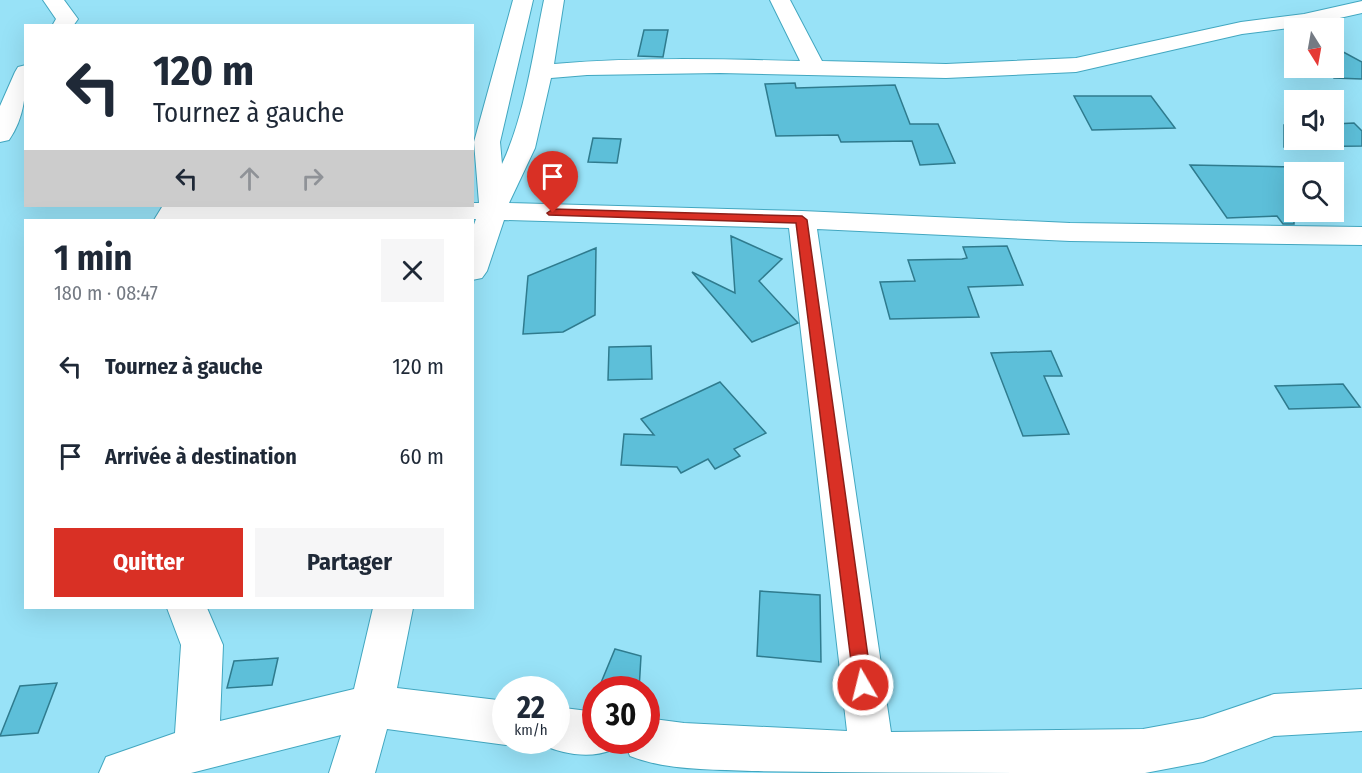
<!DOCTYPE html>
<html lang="fr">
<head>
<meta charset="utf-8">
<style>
  :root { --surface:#fff; --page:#f6f6f7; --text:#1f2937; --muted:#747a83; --accent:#d93025 }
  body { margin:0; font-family:"Fira Sans Condensed",sans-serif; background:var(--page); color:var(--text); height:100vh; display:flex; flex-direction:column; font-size:22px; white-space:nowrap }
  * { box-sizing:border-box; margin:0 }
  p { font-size:20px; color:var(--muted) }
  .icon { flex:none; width:33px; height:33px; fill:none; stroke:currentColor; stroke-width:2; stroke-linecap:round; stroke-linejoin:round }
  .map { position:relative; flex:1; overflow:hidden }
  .side { position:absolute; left:24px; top:219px; width:450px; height:390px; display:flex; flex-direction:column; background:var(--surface); border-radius:0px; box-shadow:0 6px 24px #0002 }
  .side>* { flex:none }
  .hud { position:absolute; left:24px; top:24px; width:450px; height:183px; border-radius:0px; box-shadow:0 6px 24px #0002; background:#fff; color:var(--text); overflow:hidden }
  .needle { width:39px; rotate:169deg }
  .fabs { position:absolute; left:1284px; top:18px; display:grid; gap:12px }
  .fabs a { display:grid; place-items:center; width:60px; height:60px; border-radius:0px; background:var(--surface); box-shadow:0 6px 24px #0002; font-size:30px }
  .speed { position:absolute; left:492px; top:676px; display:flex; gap:12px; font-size:30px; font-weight:700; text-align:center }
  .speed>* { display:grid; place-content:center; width:78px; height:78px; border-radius:50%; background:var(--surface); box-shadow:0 6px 24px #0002; line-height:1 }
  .speed small { font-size:15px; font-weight:400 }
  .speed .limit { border:9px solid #d22; background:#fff; color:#111 }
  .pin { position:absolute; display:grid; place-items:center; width:51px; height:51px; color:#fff; margin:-62px -26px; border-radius:50% 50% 50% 0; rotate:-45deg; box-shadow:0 0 6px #0007 }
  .pin .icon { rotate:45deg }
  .me { position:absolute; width:66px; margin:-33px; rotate:352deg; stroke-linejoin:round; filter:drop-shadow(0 0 4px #0008) }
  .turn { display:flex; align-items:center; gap:21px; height:126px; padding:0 30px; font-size:27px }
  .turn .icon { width:78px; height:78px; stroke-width:2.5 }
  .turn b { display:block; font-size:42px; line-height:51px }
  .lanes { display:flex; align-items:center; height:57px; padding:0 30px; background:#0003; justify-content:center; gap:30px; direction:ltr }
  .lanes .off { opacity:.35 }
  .round { display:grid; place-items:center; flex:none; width:63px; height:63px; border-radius:0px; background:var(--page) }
  .overview { display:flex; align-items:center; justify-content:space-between; height:102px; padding:0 30px }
  h1 { font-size:36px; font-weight:700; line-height:45px }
  .action { display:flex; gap:12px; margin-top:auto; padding:12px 30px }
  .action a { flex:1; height:69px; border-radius:0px; background:var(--accent); color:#fff; font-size:24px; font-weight:700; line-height:69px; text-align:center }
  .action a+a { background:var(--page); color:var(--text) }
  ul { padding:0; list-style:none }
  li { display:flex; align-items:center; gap:18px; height:90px; padding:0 30px }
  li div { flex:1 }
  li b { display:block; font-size:22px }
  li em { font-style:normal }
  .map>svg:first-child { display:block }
  .building { fill:#5dbfd9; stroke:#2f7b8e; stroke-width:1.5 }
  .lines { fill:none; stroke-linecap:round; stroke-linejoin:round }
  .street-casing { stroke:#42a7c0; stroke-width:2 }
  .street { fill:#fff; fill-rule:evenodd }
  .route { fill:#d93025; stroke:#8d1f18; stroke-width:1.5 }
</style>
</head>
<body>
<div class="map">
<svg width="1362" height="773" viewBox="0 0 1362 773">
  <rect width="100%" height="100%" fill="#98e2f7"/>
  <path class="building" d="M644,30H668L663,57L638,56Z
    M1334,47L1362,62V79L1334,78Z
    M795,83L796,88L895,85L910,124H938L955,163L920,165L912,141L841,142L838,135L776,136L765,84Z
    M1074,96H1151L1175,128L1092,130Z
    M1354,123L1362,131V146L1284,147V125H1294V140H1334V124Z
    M593,138L621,139L617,163L588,162Z
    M1190,165L1294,167V224H1283L1277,216L1227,218Z
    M731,236L782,259L759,281L798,323L752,342L692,272L735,293Z
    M1007,246L1023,285L968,287L979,317L890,319L880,282L915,281L908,260L962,259L967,258L963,247Z
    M596,248L595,315L563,332L523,334L528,276Z
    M651,346L652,379L608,380L609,347Z
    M1051,351L1062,376H1044L1069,434L1023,436L991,353Z
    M720,382L766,433L734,449L740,456L715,469L708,459L681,473L677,467L621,465L624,434L654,435L641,419Z
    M1343,384L1360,407L1289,409L1275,386Z
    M760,591L820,595L821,662L757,656Z
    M615,649L641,656L639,690H598Z
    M278,658L272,685L227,688L234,661Z
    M57,683L38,733L0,736L20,686Z"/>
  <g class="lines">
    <g class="street-casing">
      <path id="street" d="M43,0H64L78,19L73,26H52L56,19Z
        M513,0H533L500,142L502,164C525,115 533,53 544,0H564L554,64C635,57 718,59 800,61L770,0H790L822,61L946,64L1076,58L1241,22L1304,14L1362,1V13L1304,26L1242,34L1076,72L946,78L720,73L587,75L551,78L535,148L509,203L802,211L1070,223L1362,227V245L1070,241L817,229L891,732L1143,729L1203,718L1274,694L1362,689V731L1274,736L1203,762L1145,773C1014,773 883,773 752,771C712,769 668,771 630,756L624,741H646V718L684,723L847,731L789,228L504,220L487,271L482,278L472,280V230L476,219L154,220L162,207L168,206H472V203H479L474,142Z
        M26,65C26,92 25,117 9,140L0,142V106L15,72L18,67Z
        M167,608H207L223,645L220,721L354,689L373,608H413L397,688L506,701V741H515L506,745L387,729L375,773H329L341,735L191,773H99L106,757L175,733L181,645Z
        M556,707L596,712V741H615L612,750C589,759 563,754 540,744L539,741H556Z"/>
    </g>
    <use href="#street" class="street"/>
  </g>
  <path class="route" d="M553,209L802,216L807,220L872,685L869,691L863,694L857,691L854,685L796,223L549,215L547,213Z"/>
</svg>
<div class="fabs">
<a><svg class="needle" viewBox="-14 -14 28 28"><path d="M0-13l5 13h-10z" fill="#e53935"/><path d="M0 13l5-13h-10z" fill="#747a83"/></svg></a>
<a><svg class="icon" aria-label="sound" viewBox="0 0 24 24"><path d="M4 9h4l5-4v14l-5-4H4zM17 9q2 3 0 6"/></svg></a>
<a><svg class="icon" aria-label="search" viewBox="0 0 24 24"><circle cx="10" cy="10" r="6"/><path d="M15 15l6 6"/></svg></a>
</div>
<div class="speed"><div>22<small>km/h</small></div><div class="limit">30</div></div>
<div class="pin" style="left:553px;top:213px;background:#d93025"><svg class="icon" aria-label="arrive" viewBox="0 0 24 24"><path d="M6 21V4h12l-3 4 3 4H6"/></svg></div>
<svg class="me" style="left:863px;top:685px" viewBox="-20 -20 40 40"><circle r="17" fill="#d93025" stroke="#fff" stroke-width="3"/><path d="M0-11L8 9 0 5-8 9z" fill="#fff"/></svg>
<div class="hud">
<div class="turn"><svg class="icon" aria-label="left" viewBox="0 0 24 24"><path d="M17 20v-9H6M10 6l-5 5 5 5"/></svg><div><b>120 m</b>Tournez à gauche</div></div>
<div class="lanes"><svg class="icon" aria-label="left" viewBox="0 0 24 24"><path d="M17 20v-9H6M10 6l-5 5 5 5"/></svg><svg class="icon off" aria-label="ahead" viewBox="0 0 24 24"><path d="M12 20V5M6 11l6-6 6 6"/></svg><svg class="icon off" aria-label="right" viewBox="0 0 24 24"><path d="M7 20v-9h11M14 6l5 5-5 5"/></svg></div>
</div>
<section class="side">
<div class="overview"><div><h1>1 min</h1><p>180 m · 08:47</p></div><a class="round"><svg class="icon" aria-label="close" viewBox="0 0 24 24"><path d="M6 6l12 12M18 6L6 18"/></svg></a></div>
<ul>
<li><svg class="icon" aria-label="left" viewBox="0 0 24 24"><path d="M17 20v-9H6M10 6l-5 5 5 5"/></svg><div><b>Tournez à gauche</b></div><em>120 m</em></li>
<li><svg class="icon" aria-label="arrive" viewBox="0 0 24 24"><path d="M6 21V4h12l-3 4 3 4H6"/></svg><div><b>Arrivée à destination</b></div><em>60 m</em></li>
</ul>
<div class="action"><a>Quitter</a><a>Partager</a></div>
</section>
</div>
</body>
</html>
